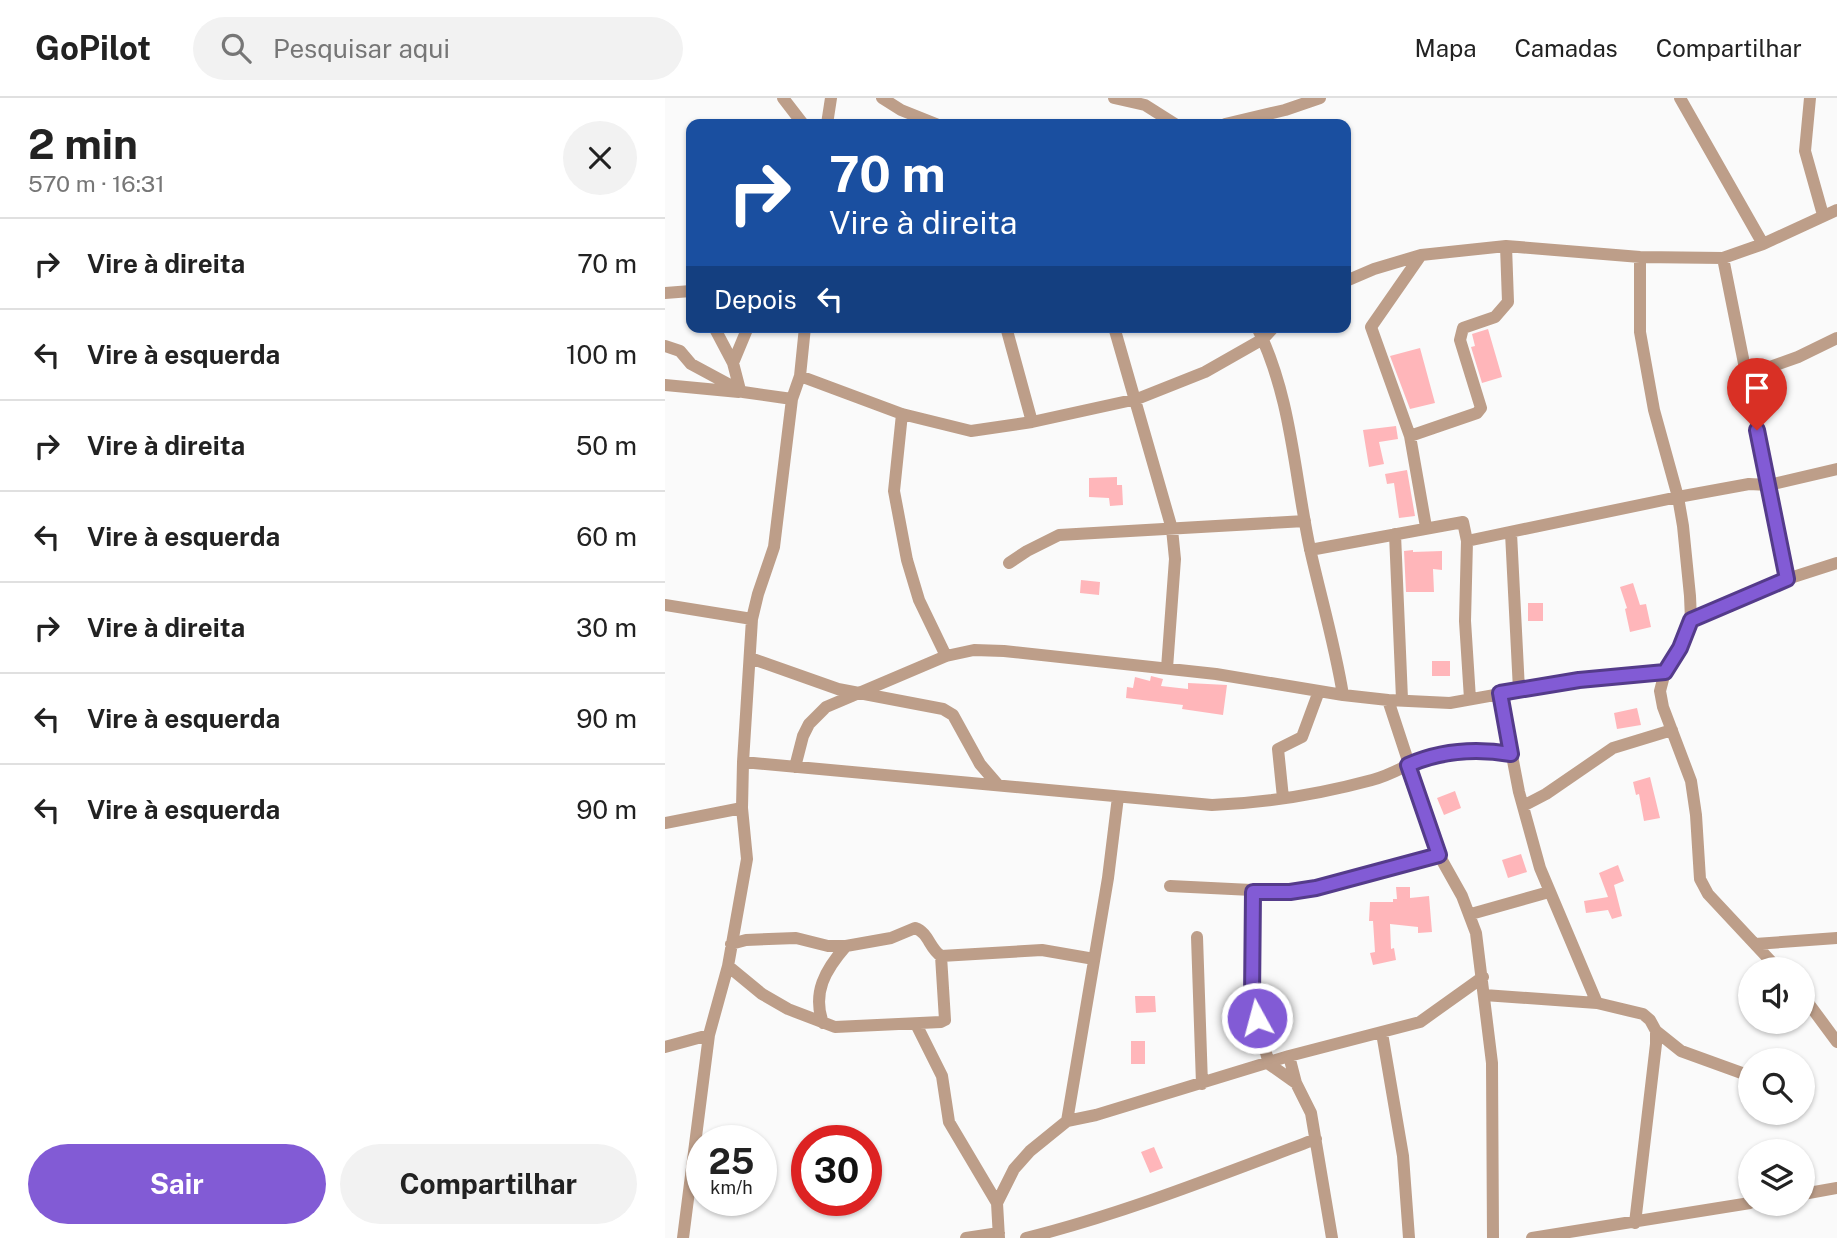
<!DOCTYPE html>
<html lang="pt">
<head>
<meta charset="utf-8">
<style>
  :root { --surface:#fff; --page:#f2f2f2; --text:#222; --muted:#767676; --line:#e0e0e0; --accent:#825bd5 }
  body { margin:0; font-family:"Public Sans",sans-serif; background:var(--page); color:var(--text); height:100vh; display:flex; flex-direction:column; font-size:26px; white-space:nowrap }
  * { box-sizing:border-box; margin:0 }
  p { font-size:23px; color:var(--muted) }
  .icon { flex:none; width:38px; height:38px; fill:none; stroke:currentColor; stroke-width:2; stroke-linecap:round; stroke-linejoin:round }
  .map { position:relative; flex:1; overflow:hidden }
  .panel { display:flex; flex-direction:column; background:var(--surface); width:665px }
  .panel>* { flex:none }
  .hud { position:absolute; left:21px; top:21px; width:665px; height:214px; border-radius:14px; box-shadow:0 2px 5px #0004; background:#1a4fa0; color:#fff; overflow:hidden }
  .controls { position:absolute; left:1073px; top:859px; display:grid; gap:14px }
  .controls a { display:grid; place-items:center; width:77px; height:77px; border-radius:50%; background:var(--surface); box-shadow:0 2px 5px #0004; font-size:35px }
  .speed { position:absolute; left:21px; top:1027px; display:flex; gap:14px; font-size:35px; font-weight:700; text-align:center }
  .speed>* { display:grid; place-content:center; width:91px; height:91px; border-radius:50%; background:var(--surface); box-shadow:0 2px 5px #0004; line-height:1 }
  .speed small { font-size:18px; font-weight:400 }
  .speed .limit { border:10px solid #d22; background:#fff; color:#111 }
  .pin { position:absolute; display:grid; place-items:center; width:60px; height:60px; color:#fff; margin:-72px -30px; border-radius:50% 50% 50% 0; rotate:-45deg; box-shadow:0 0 7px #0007 }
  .pin .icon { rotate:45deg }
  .me { position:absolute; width:77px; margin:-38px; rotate:353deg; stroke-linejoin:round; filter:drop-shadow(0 0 5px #0008) }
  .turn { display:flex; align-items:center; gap:24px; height:147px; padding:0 28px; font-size:32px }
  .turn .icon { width:91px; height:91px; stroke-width:2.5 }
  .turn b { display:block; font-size:49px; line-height:60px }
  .then { display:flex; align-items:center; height:66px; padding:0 28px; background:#0003; gap:14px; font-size:26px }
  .round { display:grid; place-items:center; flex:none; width:74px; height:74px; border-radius:37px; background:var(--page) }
  .overview { display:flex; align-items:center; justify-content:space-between; height:119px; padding:0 28px }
  h1 { font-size:42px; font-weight:700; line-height:52px }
  .button { display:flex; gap:14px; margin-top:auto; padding:14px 28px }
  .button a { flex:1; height:80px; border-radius:42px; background:var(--accent); color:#fff; font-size:28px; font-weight:700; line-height:80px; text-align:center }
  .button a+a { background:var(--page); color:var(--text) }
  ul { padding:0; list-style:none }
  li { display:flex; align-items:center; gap:21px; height:91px; padding:0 28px; border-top:2px solid var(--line) }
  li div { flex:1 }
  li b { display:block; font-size:26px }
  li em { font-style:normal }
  header { display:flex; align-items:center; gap:42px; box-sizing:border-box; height:98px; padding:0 35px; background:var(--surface); border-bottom:2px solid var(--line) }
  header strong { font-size:33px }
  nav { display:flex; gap:38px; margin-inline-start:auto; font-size:24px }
  .search { width:490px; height:63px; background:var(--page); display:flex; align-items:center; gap:18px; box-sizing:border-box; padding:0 24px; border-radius:38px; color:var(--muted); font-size:26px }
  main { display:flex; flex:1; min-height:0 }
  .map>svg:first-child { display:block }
  .building { fill:#ffb6ba }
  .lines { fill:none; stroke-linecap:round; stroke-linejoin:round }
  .street { stroke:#bd9e89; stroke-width:12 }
  .route-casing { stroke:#543b8a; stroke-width:18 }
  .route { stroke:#825bd5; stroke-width:12 }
</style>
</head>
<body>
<header>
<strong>GoPilot</strong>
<div class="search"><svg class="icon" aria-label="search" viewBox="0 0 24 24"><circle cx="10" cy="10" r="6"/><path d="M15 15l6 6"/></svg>Pesquisar aqui</div>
<nav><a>Mapa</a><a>Camadas</a><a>Compartilhar</a></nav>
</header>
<main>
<section class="panel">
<div class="overview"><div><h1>2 min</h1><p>570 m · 16:31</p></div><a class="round"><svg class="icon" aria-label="close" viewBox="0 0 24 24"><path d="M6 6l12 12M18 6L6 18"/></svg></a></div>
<ul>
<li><svg class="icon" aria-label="right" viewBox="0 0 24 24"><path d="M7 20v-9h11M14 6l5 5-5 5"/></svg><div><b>Vire à direita</b></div><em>70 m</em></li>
<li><svg class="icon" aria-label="left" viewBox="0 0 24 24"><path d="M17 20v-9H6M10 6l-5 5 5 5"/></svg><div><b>Vire à esquerda</b></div><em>100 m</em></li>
<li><svg class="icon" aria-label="right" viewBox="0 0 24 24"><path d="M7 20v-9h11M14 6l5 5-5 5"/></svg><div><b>Vire à direita</b></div><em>50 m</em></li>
<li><svg class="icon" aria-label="left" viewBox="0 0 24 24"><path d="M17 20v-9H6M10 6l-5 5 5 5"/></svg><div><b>Vire à esquerda</b></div><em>60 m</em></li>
<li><svg class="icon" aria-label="right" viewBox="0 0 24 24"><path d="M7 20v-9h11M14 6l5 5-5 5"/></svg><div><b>Vire à direita</b></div><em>30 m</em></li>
<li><svg class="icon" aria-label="left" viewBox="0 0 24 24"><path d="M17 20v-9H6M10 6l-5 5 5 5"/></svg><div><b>Vire à esquerda</b></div><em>90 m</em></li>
<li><svg class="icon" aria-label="left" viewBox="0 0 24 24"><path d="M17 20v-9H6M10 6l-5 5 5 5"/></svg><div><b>Vire à esquerda</b></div><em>90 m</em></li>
</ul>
<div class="button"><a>Sair</a><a>Compartilhar</a></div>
</section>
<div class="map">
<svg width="1172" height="1140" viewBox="0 0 1172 1140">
  <rect width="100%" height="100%" fill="#fafafa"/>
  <path class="building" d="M823,231L837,279L817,285L806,249L810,248L807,236Z
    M755,250L770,305L745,311L725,258Z
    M731,328L733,341L714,344L719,366L704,369L698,332Z
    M742,372L750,418L734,420L729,385L722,386L720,376Z
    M452,379V387H457L458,407L445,408L444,400L424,399V380Z
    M748,452V454L777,453V472L768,471L769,494H741L739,453Z
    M416,482L435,484L434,497L415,495Z
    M968,485L975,507L981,506L986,529L965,534L960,511L962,510L955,489Z
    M863,505H878V523H863Z
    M767,563H785V578H767Z
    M486,578L498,581L496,588L523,591V585L562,587L558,617L517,611L518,607L461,600L462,589L468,590L470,579L485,583Z
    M972,610L976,627L952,631L949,615Z
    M985,679L995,720L979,723L974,696L971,697L968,684Z
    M790,693L796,710L779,717L772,700Z
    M856,756L862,774L843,780L837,762Z
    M953,767L959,783L949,787L957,818L947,821L943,812L921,815L919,803L943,799L934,775Z
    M731,789H745V800L764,798L767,834L753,835V829L725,826L726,851L729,850L731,862L708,867L705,855L710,854L708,823H704L705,804H728V801H732Z
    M470,898H490L491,914L471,915Z
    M466,943H480V966H466Z
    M489,1049L498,1070L485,1075L476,1054Z"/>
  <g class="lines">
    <path class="street" d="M118,0L138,26
      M217,0L236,12L271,26
      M449,0L480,7L510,26
      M1015,0L1098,146
      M1145,0L1140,53L1158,117
      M162,26L166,0
      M560,26L620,12L655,0
      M756,157L706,229L745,338L761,429
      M975,159V234L989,312L1013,399L1018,428L1025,498L1026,522L1015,550L1000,574L995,593L998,609L1026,683L1031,717L1035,781L1043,796L1114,872
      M1058,160L1122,481
      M681,183L709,171L756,157L841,148L975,159L1058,160L1098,146L1172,112
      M0,195L26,193
      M49,229L68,265L75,292
      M341,229L367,324
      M449,229L507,431L510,461L502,570
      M592,229C627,300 629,376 645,451C656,500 670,547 678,597L723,602L774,757L797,798L811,835L827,965L828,1140
      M0,248L15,253L26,266L78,294L127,301
      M68,265L83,229
      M135,278L237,316L306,333L367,324L472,301L540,274L598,241L609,229
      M1080,278L1133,259L1172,240
      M0,287L74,294
      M237,316L229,393L242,462L254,502L281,558
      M745,338L812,315L816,310L795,242L798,230L830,219L843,204L841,148
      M846,435L854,592
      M730,436L737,601
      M802,443L1013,399L1084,386L1104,387L1172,371
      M645,452L798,424L802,443L800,523L805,601
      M344,465L362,453L394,437L640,423
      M0,507L87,521
      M1026,522L1122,481L1172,465
      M85,560L173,591L278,611L288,617L315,666L333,687
      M835,595L854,694L875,770L932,905
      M723,602L785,605L914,582L1000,574
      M78,664L547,707C601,705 655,696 707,682C724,678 740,668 756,661C785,649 817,651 846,656
      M130,669L138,638L144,626L161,609L281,558L309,552L339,553L551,576L678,597
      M618,700L613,651L637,639L654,593
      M858,708L881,696L948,650L1007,632
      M0,725L77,710
      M505,788L625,794L651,790L774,757
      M588,794L587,902L604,966L631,985
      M806,816L884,794
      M532,839L537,986
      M66,846L81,842L131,840L163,848H181L226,840L250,830C264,835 264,850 276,858L377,852L429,861
      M1090,846L1172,840
      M63,868L97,896L123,911L170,929L276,924L280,922L276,858
      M819,897L932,905L978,916L985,922L991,933V946L970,1125
      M1138,898L1172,944
      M158,925C147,895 160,872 181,848
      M251,926L277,978L284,1024L332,1105
      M991,933L1016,953L1085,978
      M717,935L738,1058L744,1140
      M0,949L44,937
      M624,958L631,985L646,1015L667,1140
      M402,1023L431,1017L624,958L755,924L818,879
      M1138,1096L1172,1090
      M18,1140L44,937L63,868L82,761L77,710L78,664L87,521L93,496L109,449L127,301L135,278L140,229
      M301,1140L334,1135
      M334,1140L332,1105L349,1071L365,1053L402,1023L443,780L453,699
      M361,1140C461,1115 555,1077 651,1041
      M867,1140L1085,1105"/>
  </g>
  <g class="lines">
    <g class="route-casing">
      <path id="route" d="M592,920L587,901L588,794H625L651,790L774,757L743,667C777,652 810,650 846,656L835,595L914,582L1000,574L1015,550L1026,522L1122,481L1092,332"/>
    </g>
    <use href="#route" class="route"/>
  </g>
</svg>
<div class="controls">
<a><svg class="icon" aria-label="sound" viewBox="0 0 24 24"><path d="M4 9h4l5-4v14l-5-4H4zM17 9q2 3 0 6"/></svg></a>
<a><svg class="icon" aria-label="search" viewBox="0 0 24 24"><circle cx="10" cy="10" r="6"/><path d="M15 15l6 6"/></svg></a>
<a><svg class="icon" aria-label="layers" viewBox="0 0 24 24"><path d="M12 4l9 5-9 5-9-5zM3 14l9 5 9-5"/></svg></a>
</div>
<div class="speed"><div>25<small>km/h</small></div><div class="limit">30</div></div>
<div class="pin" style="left:1092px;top:332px;background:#d93025"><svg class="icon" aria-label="arrive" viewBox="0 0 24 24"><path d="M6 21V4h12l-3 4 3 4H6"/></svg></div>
<svg class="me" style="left:592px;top:920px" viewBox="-20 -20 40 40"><circle r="17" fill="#825bd5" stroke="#fff" stroke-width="3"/><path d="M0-11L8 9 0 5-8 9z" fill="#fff"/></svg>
<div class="hud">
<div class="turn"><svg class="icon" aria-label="right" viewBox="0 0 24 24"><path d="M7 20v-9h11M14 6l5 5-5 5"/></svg><div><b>70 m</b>Vire à direita</div></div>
<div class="then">Depois<svg class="icon" aria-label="left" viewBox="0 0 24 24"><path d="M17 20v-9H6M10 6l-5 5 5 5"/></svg></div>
</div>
</div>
</main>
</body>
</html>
